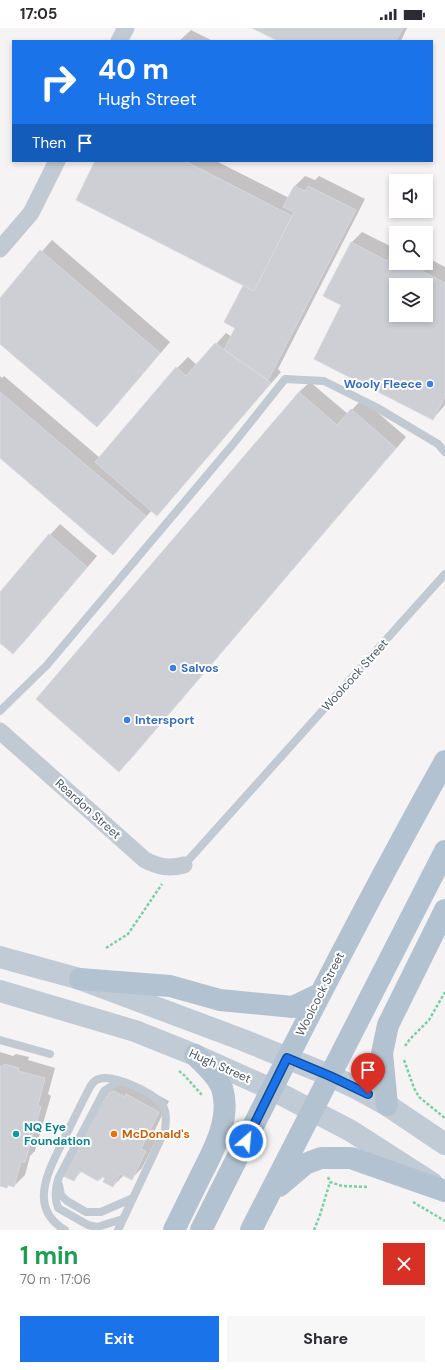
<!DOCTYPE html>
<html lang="en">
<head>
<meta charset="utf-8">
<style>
  :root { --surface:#fff; --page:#f7f7f7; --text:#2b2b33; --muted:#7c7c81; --accent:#1a73e8 }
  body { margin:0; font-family:"DM Sans",sans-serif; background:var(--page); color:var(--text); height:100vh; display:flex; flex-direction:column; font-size:15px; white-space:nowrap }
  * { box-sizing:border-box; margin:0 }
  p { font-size:13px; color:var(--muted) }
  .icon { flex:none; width:22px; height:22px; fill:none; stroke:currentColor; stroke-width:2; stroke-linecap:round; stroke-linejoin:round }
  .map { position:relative; height:1202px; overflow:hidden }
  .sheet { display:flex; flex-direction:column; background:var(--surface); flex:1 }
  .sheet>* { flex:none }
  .banner { position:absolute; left:12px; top:12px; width:421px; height:122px; border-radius:0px; box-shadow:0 2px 6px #0003; background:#1a73e8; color:#fff; overflow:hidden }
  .fabs { position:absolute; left:389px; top:146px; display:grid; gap:8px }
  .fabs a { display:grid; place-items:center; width:44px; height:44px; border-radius:0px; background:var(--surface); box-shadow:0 2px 6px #0003; font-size:20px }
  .pin { position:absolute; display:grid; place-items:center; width:34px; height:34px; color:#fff; margin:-41px -17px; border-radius:50% 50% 50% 0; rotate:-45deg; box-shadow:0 0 4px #0007 }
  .pin .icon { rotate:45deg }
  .me { position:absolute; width:44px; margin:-22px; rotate:27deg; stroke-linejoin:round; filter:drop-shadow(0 0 3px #0008) }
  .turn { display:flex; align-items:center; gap:14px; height:84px; padding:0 20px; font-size:18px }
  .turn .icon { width:52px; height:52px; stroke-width:2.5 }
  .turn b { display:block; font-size:28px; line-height:34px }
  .then { display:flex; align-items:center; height:38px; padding:0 20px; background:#0003; gap:8px; font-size:15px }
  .round { display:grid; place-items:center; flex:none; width:42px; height:42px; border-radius:0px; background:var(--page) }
  .headline { display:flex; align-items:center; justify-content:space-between; height:68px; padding:0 20px }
  h1 { font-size:24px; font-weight:700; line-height:30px; color:#1e9e55 }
  .action { display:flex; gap:8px; margin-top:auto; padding:8px 20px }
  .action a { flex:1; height:46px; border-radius:0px; background:var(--accent); color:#fff; font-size:16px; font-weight:700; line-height:46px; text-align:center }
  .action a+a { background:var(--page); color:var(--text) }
  .status { display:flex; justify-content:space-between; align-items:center; height:28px; padding:0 20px; background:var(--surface); direction:ltr }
  .status svg { height:11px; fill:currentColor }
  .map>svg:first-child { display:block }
  .shadow { fill:#0003; fill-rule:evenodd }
  .building { fill:#cdcfd5; stroke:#d7d9de; fill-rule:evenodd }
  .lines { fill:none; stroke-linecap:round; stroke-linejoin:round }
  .path { stroke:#7ad0a6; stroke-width:2.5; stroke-dasharray:3 2; stroke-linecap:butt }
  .lane { stroke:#c1cad2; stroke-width:8 }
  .street { stroke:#c1cad2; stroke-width:17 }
  .secondary { stroke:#c1cbd6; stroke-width:22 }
  .primary { stroke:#b3c2d1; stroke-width:22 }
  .route-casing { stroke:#114b97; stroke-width:10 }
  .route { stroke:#1a73e8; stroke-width:7 }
  .shop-dot { fill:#3f7fe0; stroke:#fff; stroke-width:1.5 }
  .culture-dot { fill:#0f9aa8; stroke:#fff; stroke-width:1.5 }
  .food-dot { fill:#e8710a; stroke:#fff; stroke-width:1.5 }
  .labels { text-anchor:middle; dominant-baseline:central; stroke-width:4; stroke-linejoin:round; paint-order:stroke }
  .shop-label { font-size:12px; font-weight:bold; fill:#366cbe; stroke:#fff; text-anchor:start }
  .street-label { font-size:12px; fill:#4a5661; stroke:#fff }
  .culture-label { font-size:12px; font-weight:bold; fill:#0d838f; stroke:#fff; text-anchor:start }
  .food-label { font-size:12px; font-weight:bold; fill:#c56008; stroke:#fff; text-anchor:start }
</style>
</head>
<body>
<div class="status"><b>17:05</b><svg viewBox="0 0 49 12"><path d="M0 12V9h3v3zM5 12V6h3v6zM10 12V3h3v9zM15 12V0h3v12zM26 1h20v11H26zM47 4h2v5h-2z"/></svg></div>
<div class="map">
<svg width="445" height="1202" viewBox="0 0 445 1202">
  <rect width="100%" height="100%" fill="#f5f3f3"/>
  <path class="shadow" d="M254,0H407L401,13H280Z
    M191,2L213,13H179Z
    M97,133H216L289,170L295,158L305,148L315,152L319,148L365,171L278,341L281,344L167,476L157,487L152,482L113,526L0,429V348L2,350L4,348L100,430L177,340L188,329L197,337L226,305L232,309L237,300L225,294L244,257Z
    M362,204L396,221V235H426V229L445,239V377L433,391L342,277L351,215ZM396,257H426V287H396Z
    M52,212L170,314L108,387L97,398L0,315V271Z
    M310,354L348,386L362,371L406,409L130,732L119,742L37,671L299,364Z
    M60,496L97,528L24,614L13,625L0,613V565L50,507Z
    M0,1024L13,1028L16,1026L29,1029L28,1032L55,1040L48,1066L51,1068L35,1123L30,1128L25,1147L14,1158L9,1156L7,1159L0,1157Z
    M121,1054L137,1056L169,1073L151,1110L156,1112L142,1140L131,1151L124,1147L113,1158L106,1150L103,1148L82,1143L73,1152L100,1066Z"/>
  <path class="building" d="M252,0H403L396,13H278Z
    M95,133H185L292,188L254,263L76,172Z
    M294,158L305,163L308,158L356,182L268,352L224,322L235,300L224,294L243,258L254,263L294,184L283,179Z
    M351,214L387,233L390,227L396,230V235H407L445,255V369L433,392L314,331L341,277L323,268ZM396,257H426V287H396Z
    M40,222L160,325L97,399L0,316V270Z
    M215,315L271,355L157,488L95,434L176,339L186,348Z
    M0,364L146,488L113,527L0,430Z
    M299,364L337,397L351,381L396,420L119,744L36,671Z
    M49,506L87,539L13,626L0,615V564Z
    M4,1036L19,1040L18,1043L45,1050L38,1077L41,1079L25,1134H21L14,1159L8,1157L7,1160L0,1158V1038L3,1039Z
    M114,1063L125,1069L126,1066L159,1084L141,1121L146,1123L132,1152L120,1146L113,1159L103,1154L105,1150L102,1149L100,1152L98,1151V1153L80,1143L74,1153L63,1148L99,1065L107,1069L109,1065Z"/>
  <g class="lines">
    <path class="path" d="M106,920L128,906L162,856
      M405,1018L410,1011L429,992L445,964
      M404,1032L414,1060L419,1069L445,1090
      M179,1043L184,1047L202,1067
      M328,1149L330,1154L342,1158L369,1159
      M413,1174L445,1193
      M314,1202L320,1187L330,1154"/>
    <path class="lane" d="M0,683L47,637L234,415L285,351L324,353L376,379L438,416L445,424
      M184,837L445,546
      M0,1012L50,1026
      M119,1053L104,1063L59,1149C55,1160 54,1169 58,1180L88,1197L97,1199L123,1191
      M59,1157L61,1167L67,1173L86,1184H101L133,1170
      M65,1202C26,1179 50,1140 65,1109C73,1093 81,1076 90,1059C92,1056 94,1052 99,1051C113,1046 155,1065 163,1078C167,1085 166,1094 165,1102L118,1202"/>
    <path class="street" d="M119,13L126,0
      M0,221L31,185L57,133
      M0,703L145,832C159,839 169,841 184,837"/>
    <path class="secondary" d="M0,929L80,951L243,1012L331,1048L358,1061L387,1077L445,1116
      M0,963L135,1003L195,1027L271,1061L351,1103L432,1155"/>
    <path class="primary" d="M80,951L170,958L220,972L293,979L320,966
      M387,1077L382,1025L388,997L445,882
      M279,1158L305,1136L321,1130H351L445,1163
      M174,1202C182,1186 190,1169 198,1153C212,1125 232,1092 222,1060C217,1047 204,1036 195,1027
      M201,1202C280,1044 359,887 445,733
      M251,1202L445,823"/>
  </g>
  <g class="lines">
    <g class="route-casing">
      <path id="route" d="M246,1113L287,1030L330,1048L368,1066"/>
    </g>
    <use href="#route" class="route"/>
  </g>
  <g class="shop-dot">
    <circle cx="430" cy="356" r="4"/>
    <circle cx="173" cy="640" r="4"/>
    <circle cx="127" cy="692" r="4"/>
  </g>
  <circle class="culture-dot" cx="16" cy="1106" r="4"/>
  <circle class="food-dot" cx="114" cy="1106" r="4"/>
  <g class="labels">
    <g class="shop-label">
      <text x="422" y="356" text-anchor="end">Wooly Fleece</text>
      <text x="181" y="640">Salvos</text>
      <text x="135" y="692">Intersport</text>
    </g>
    <g class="street-label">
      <text transform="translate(355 647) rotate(-48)">Woolcock Street</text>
      <text transform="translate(88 781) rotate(42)">Reardon Street</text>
      <text transform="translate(320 966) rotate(-63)">Woolcock Street</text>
      <text transform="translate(220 1038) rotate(24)">Hugh Street</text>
    </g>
    <g class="culture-label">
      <text x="24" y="1099">NQ Eye<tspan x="24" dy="14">Foundation</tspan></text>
    </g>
    <g class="food-label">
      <text x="122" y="1106">McDonald's</text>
    </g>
  </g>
</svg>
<div class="fabs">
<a><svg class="icon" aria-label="sound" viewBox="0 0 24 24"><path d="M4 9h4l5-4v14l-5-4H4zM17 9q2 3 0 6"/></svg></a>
<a><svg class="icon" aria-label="search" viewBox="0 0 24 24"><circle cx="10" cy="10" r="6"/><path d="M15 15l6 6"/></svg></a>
<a><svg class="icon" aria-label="layers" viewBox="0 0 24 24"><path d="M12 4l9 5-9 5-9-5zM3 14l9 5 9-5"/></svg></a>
</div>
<div class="pin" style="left:368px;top:1066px;background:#d93025"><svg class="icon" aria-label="arrive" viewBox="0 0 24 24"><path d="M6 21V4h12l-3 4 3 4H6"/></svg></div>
<svg class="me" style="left:246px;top:1113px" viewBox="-20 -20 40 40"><circle r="17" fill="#1a73e8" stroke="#fff" stroke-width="3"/><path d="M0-11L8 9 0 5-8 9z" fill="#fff"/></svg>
<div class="banner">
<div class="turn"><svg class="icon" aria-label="right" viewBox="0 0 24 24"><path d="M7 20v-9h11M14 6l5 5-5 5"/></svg><div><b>40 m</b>Hugh Street</div></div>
<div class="then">Then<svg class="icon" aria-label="arrive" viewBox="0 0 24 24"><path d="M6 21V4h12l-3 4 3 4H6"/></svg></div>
</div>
</div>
<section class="sheet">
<div class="headline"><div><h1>1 min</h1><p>70 m · 17:06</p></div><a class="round" style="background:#d93025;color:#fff"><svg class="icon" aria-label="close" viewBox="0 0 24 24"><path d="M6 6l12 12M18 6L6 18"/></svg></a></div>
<div class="action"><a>Exit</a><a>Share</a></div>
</section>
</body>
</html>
